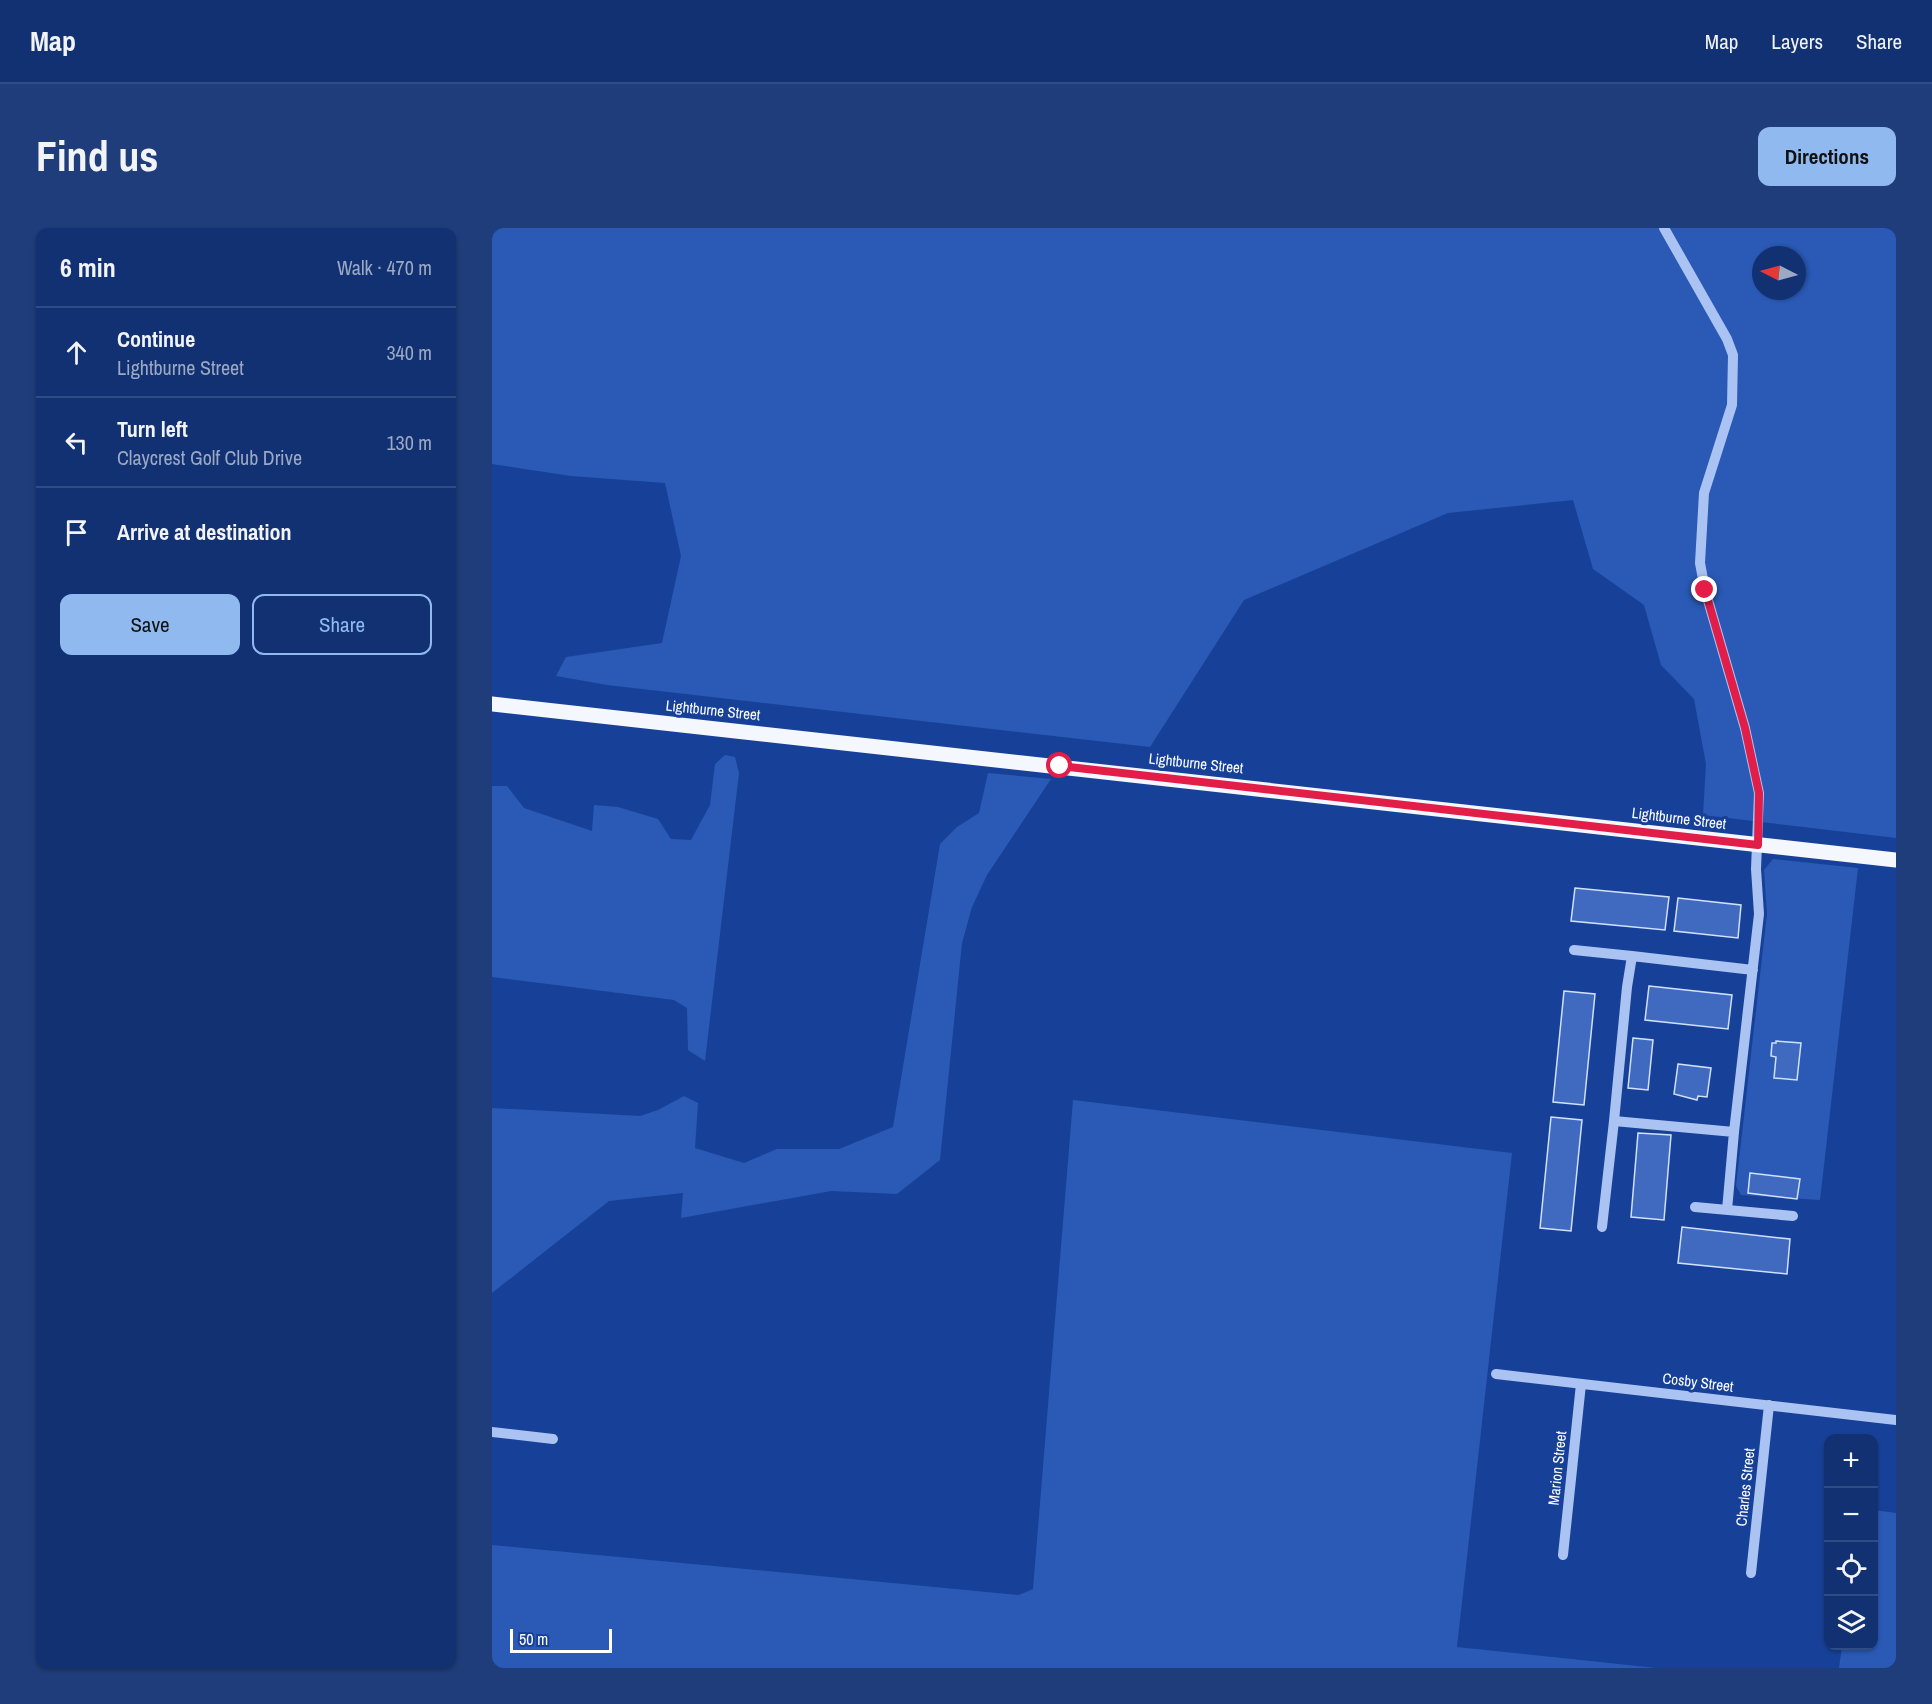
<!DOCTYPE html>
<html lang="en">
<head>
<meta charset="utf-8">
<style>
  :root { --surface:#113172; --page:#1e3d7a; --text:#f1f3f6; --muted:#9ca9c4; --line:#304c84; --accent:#90b9f0 }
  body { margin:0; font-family:"Archivo Narrow",sans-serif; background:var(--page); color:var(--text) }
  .controls { position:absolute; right:18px; bottom:18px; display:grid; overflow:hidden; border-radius:12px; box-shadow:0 2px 4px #0004 }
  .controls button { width:54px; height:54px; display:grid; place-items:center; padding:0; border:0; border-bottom:2px solid var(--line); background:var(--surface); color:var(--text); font:30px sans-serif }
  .compass { position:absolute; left:1260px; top:18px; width:54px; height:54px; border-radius:50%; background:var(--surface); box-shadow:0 2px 4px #0004; rotate:276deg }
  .scale { position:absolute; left:18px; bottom:15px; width:102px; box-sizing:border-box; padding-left:6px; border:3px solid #fff; border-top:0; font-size:16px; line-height:21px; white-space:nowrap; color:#fff; -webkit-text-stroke:4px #174198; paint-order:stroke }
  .stop { position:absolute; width:18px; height:18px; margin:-14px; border:4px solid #e11d48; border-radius:50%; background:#fff }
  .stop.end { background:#e11d48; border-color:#fff; box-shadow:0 2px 6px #0008 }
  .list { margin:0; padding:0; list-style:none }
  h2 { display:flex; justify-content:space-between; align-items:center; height:78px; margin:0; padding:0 24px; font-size:26px }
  h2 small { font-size:20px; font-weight:400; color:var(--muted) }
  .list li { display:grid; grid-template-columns:39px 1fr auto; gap:18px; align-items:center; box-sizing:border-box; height:90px; padding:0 24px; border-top:2px solid var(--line) }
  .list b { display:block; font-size:22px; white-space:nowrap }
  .list p { margin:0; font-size:20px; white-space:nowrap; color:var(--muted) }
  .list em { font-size:20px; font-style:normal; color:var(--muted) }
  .actions { display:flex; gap:12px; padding:18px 24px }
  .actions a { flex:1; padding:14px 0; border:2px solid var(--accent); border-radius:12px; text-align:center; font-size:21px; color:var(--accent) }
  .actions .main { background:var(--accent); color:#111 }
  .icon { flex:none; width:33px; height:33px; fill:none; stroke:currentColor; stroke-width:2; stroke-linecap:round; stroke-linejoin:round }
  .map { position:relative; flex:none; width:1404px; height:1440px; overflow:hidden; border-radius:12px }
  header { display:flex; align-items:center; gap:36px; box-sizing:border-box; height:84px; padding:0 30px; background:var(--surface); border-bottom:2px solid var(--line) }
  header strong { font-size:28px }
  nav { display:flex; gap:33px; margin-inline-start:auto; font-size:21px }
  .intro { display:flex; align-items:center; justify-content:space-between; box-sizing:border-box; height:144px; padding:0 36px }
  h1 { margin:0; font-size:42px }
  .button { padding:15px 27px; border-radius:12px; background:var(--accent); color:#111; font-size:21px; font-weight:700 }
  main { display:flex; gap:36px; padding:0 36px }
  aside { flex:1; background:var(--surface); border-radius:12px; box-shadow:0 2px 4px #0004 }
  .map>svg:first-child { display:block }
</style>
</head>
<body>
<header>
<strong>Map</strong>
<nav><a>Map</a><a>Layers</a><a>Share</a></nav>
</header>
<div class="intro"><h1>Find us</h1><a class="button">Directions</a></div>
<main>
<aside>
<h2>6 min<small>Walk · 470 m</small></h2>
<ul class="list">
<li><svg class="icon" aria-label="ahead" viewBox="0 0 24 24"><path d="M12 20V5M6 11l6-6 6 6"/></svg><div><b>Continue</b><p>Lightburne Street</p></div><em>340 m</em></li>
<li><svg class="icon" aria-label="left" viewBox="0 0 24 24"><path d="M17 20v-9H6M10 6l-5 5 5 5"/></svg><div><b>Turn left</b><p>Claycrest Golf Club Drive</p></div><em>130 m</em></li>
<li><svg class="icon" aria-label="arrive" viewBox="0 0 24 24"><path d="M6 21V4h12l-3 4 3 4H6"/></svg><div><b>Arrive at destination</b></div></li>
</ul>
<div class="actions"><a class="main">Save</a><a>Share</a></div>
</aside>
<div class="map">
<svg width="1404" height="1440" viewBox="0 0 1404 1440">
  <rect width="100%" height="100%" fill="#174198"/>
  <!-- green -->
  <path fill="#2a5ab6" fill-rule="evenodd" d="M0,0H1404V610L1211,587L1214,536L1202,471L1169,437L1152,377L1101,341L1081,272L956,285L752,372L658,519L115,457L64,448L74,429L170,415L189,328L173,255L79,248L0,236ZM1269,27H1305V63H1269Z
    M233,527L243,529L247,545L213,833L196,822L195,780L182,772L0,749V558H15L32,580L100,603L102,577L126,579L166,591L179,611L199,612L218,577L223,536Z
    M496,545L559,551L495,647L480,679L470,715L448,932L405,966L339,963L189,990L191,965L117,973L0,1065V880L148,888L166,882L192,868L206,875L203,920L252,935L285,921H347L401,899L448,616L465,599L487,585Z
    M1281,631L1366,640L1328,972L1249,967L1244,958L1275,686L1272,642Z
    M581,872L1020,925L965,1419L1164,1440H0V1317L527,1367L541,1361Z
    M1382,1282L1404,1285V1440H1347L1350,1418H1382Z"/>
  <!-- building -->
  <path fill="#3f6abf" stroke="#d1e0fc" stroke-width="1.5" d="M1083,660L1177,669L1173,702L1079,693Z
    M1186,670L1249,677L1246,710L1182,703Z
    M1157,758L1240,767L1236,801L1153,792Z
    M1072,763L1103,766L1092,877L1061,874Z
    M1141,810L1161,812L1156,862L1136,860Z
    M1284,813L1309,815L1305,852L1282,850L1284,829L1279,828L1280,815H1284Z
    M1186,836L1219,840L1215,869L1206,868L1205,872L1182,866Z
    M1059,889L1090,892L1079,1003L1048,1000Z
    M1146,905L1179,907L1172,992L1139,989Z
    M1258,945L1308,951L1305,971L1256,965Z
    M1190,999L1298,1011L1295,1046L1186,1035Z"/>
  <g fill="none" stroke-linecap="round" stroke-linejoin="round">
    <!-- minor -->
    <path stroke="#aac3f2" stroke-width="10" d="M1172,0L1235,111L1241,127L1240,177L1212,265L1208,335L1213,362L1253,500L1267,565L1264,641L1267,686L1242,904L1122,893L1135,759L1140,728L1261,742
      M1082,722L1140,728
      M1203,979L1301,988
      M1235,982L1242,904
      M1110,999L1122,893
      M1004,1146L1404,1192
      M0,1204L61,1211
      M1071,1327L1089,1156
      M1259,1345L1277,1177"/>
    <!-- major -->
    <path stroke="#f5f7ff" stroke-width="15" d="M0,476L1404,632"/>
  </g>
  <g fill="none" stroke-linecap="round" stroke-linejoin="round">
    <!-- route -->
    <path stroke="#e11d48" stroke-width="8" d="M568,538L1266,617L1267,565L1253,500L1213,362"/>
  </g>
  <g text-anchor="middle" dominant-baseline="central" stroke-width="6" stroke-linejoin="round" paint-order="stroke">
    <!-- street labels -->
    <g font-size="15" fill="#fff" stroke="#174198">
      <text transform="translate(221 482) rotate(6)">Lightburne Street</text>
      <text transform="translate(704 535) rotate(6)">Lightburne Street</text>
      <text transform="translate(1187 590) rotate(7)">Lightburne Street</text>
      <text transform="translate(1206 1154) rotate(7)">Cosby Street</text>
      <text transform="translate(1065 1240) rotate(-84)">Marion Street</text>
      <text transform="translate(1253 1259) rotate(-84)">Charles Street</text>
    </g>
  </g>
</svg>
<div class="controls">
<button>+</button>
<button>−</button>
<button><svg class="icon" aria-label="locate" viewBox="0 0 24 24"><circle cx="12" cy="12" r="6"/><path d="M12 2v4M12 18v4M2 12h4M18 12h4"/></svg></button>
<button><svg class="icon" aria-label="layers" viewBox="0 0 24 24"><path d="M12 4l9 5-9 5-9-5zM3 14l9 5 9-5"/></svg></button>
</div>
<svg class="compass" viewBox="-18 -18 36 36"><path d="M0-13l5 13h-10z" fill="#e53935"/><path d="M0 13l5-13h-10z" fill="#9ca9c4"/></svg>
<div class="scale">50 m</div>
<div class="stop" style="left:568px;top:538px"></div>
<div class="stop end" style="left:1213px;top:362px"></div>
</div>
</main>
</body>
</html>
